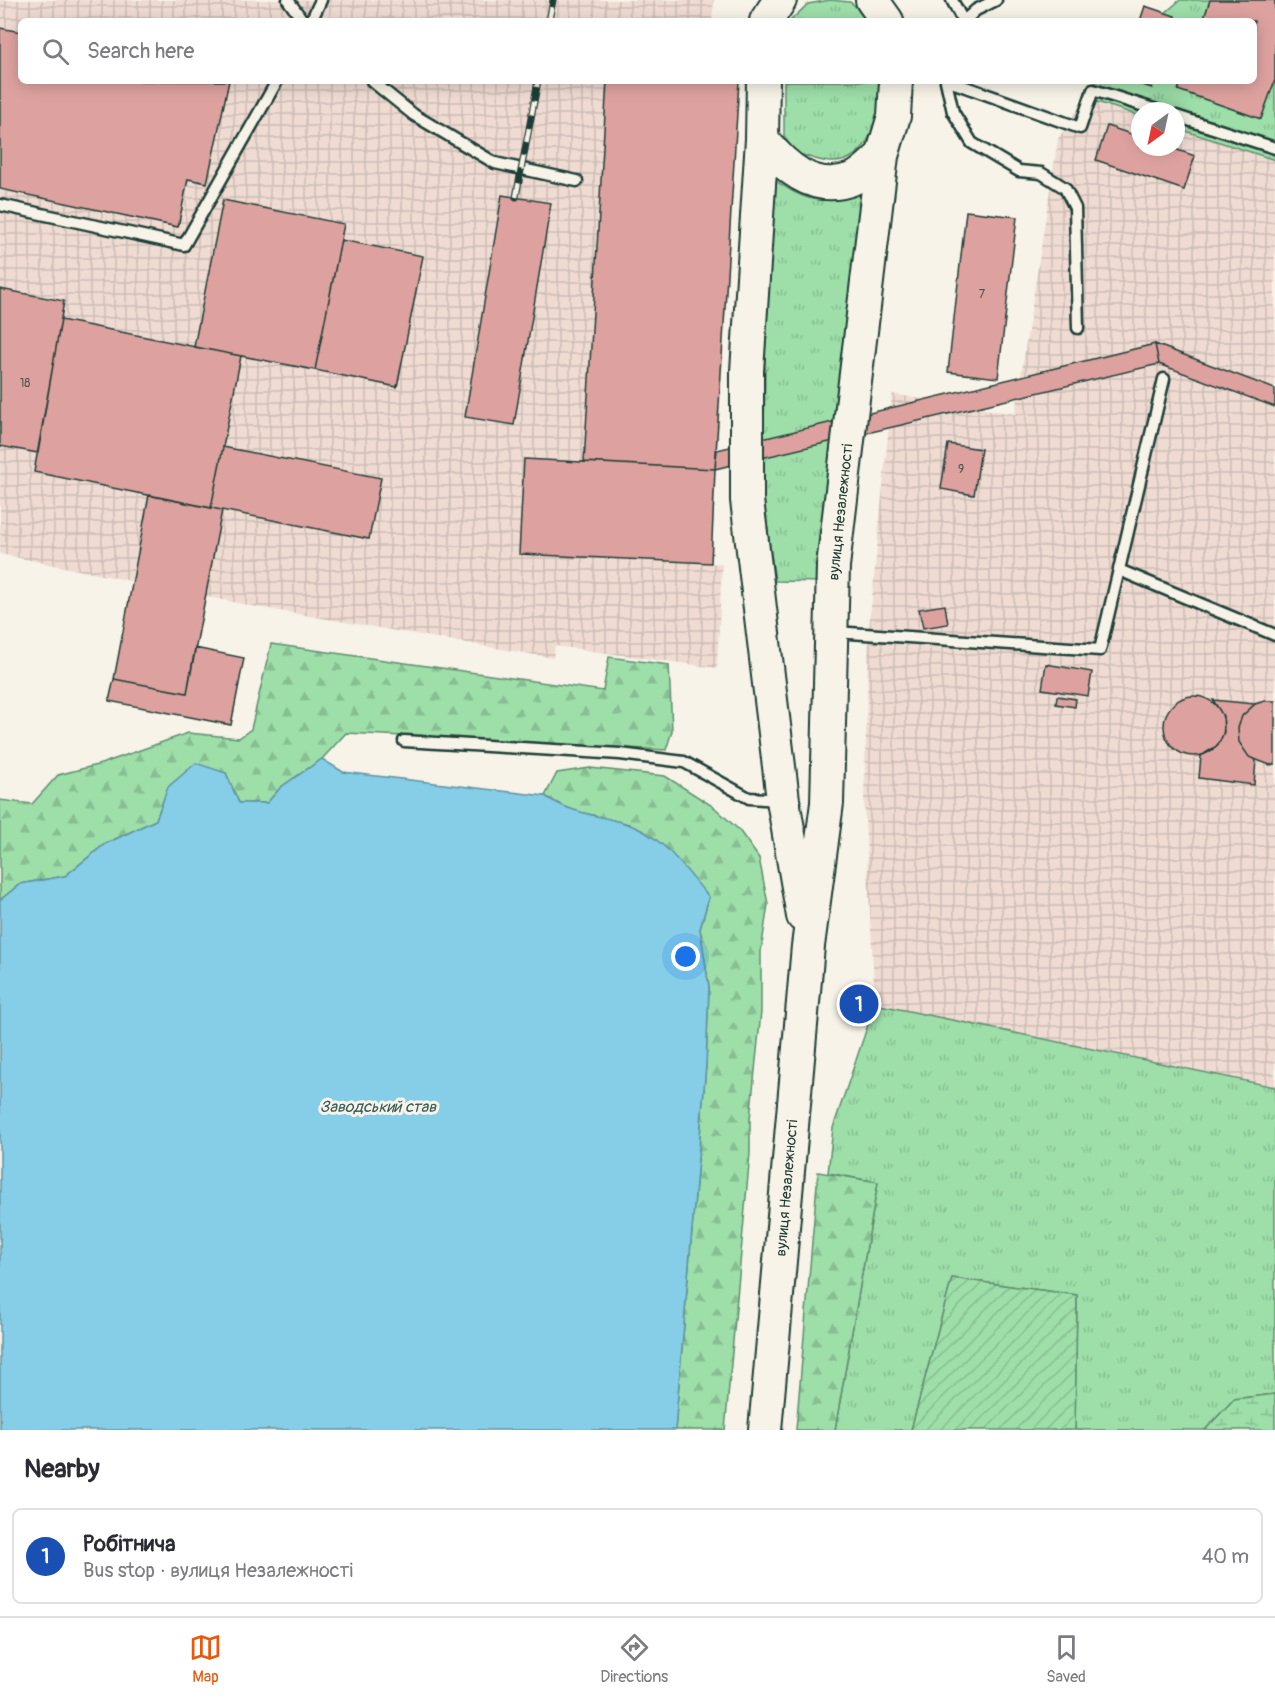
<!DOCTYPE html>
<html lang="en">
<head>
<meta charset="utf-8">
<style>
  :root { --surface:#fff; --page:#f7f7f7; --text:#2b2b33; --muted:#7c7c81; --line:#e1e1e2; --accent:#ea580c }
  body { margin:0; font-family:Pangolin,sans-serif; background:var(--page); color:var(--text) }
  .compass { position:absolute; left:1131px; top:102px; width:54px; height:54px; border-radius:50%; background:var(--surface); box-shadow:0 3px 15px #0003; rotate:213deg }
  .you { position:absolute; left:686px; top:957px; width:21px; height:21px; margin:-15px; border:4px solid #fff; border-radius:50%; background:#1a73e8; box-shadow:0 0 0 9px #1a73e833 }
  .badge { display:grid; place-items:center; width:39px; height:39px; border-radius:50%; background:var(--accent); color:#fff; font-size:20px; font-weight:700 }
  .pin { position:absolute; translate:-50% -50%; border:3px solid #fff; box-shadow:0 2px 6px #0006 }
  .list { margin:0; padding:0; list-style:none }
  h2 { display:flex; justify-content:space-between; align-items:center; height:78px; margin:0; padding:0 24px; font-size:26px }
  h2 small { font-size:20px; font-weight:400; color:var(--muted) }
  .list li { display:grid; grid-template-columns:39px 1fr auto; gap:18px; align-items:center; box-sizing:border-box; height:96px; margin:0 12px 12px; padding:0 12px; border:2px solid var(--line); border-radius:9px }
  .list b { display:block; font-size:22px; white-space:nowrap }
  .list p { margin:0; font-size:20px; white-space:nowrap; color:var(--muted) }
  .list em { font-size:20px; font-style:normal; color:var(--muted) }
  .icon { flex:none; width:33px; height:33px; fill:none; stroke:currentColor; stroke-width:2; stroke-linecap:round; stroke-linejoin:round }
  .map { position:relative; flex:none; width:1275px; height:1430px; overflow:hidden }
  .search { position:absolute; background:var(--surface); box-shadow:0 3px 15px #0003; left:18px; right:18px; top:18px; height:66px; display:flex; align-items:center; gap:15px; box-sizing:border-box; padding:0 21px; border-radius:9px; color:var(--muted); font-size:22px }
  .sheet { height:186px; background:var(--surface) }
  nav { display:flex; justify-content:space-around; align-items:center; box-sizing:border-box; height:84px; border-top:2px solid var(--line); background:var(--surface); font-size:16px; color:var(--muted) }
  nav a { display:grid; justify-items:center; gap:3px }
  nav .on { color:var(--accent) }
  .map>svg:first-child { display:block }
</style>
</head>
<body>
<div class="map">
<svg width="1275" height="1430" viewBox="0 0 1275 1430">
  <defs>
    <pattern id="industrial-grid" width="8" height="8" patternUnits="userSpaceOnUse" patternTransform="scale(1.5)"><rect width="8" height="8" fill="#efdbd2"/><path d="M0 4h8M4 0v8" fill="none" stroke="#ccbdb5"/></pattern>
    <pattern id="grass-tufts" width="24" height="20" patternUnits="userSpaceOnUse" patternTransform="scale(1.5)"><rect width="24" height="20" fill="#9ddea9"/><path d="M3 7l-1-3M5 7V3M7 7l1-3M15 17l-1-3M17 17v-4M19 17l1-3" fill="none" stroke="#87bf92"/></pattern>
    <pattern id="forest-firs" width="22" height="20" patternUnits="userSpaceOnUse" patternTransform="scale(1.5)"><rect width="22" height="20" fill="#9ddea9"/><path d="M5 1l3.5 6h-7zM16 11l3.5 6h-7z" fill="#87bf92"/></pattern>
    <pattern id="wetland-marsh" width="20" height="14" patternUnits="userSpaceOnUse" patternTransform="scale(1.5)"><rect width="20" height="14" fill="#9ddea9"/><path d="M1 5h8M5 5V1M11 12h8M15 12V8" fill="none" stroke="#87bf92"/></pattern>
    <pattern id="garden-furrows" width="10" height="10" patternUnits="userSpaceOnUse" patternTransform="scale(1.5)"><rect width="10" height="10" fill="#9ddea9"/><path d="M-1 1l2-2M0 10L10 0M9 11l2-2" fill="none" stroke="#87bf92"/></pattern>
  </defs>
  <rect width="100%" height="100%" fill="#f7f3e8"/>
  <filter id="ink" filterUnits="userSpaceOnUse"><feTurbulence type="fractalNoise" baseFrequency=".0167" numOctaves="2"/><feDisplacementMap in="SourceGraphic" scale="12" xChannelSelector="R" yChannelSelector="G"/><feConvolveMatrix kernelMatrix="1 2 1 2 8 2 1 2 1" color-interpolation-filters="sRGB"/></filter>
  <g filter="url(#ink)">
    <!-- industrial -->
    <path fill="url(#industrial-grid)" d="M0,0H714L712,21H21V81H739L711,563L722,564L717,668L555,646L553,658L257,607L0,554Z
      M1085,98L1140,116V147H1176V128L1275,160V1087L875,1004L864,801L869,629L892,394L1015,414L1058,139Z"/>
    <!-- grass -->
    <path fill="url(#grass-tufts)" stroke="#5e8e6e" stroke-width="1.5" d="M830,0L850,2L873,21H790L808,4Z
      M1180,0H1275V160L1176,128V111H1140V116L1085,98L1096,81H1254V21H1156Z
      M784,81H881C881,112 871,164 830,162C818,161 806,156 794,152L784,136Z
      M768,176C805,201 821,208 864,191L824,582L775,581L763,497Z
      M875,1004L1275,1087V1394L1234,1399L1205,1430H1075L1077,1295L952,1278L911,1430H835L878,1182L828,1173L833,1128Z"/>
    <!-- forest -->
    <path fill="url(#forest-firs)" stroke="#5e8e6e" stroke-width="1.5" d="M271,644L603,691L609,657L669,665L672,731L666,750L346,733L322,759L281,787L267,803H239L226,773L168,787L156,820L105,844L65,876L20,884L0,900V800L32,804L58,775L101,764L188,733L239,738L251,729Z
      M590,768L665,776L714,807L739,830L759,858L768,904L761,951V1012L750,1119V1153L725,1430H675L706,1065L709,987L700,929L709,897L629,824L565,809L545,796L557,773Z
      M818,1172L878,1182L835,1430H796Z"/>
    <!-- wetland -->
    <path fill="url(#wetland-marsh)" stroke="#5e8e6e" stroke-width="1.5" d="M1275,1394V1430H1205L1234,1399Z"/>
    <!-- garden -->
    <path fill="url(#garden-furrows)" stroke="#5e8e6e" stroke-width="1.5" d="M952,1278L1077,1295L1075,1430H911Z"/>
    <!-- water -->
    <path fill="#86cde8" stroke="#5d93a0" stroke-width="1.5" d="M322,759L343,772L545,796C574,815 596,814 627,824C663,835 685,870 709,897L700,929L709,987L706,1065L675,1430H0V900L20,884L65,876L105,844L156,820L168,787L196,763L226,773L239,803H267L281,787Z"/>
    <!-- building -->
    <path fill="#dda29f" stroke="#1f3d34" stroke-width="1.5" d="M1210,0H1275V80L1261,119L1178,90L1182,81H1254V21H1203Z
      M1145,6L1175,16L1174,21H1140Z
      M0,28L21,32V81H229L207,183L188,179L178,227L0,189Z
      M607,81H739L715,469L584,462Z
      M1130,81H1154L1152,88Z
      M1107,126L1140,137V147H1169L1195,156L1184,190L1096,160Z
      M502,195L551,203L514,425L465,417Z
      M223,200L344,224L315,370L194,347Z
      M966,211L1017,217L998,378L948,372Z
      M341,240L423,256L397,387L315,370Z
      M0,289L64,301L38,453L0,446Z
      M61,320L241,356L211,508L34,472Z
      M1155,344L1275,389V407L1159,364Z
      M1155,344L1159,364L715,469L717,450Z
      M948,444L981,449L974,495L941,489Z
      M223,447L381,478L369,539L211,508Z
      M524,459L715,469L711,563L519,554Z
      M149,495L222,510L187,693L114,679Z
      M945,605L948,624L923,628L919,609Z
      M195,648L244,658L231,725L109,701L114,679L187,693Z
      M1046,664L1092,672L1088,696L1042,689Z
      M1164 726a30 30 0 1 1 60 0a30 30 0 1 1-60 0Z
      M1057,696L1076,699L1075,707L1056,704Z
      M1213,700L1255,704L1242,716L1238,728L1239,742L1249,757L1256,760L1254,785L1199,778L1201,756L1218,745L1224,732L1223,716Z
      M1265,701H1275V764L1270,765L1249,757L1239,742L1238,728L1242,716L1255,704Z"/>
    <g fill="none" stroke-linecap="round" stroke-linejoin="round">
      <defs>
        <path id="service" d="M288,0L303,21
          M952,0L963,21
          M311,21L321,0
          M964,21L976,10L996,0
          M372,81L414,115L495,163L577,181
          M946,81L953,112L972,143L1019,171L1041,173L1065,188L1075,208L1078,328
          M949,81L1080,128L1093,90L1160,111
          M1176,116L1275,148
          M0,205L184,245L277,81
          M1119,570L1275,635
          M835,632L1100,650L1164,379
          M404,741L620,754L684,762L749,798L781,800"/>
        <path id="secondary" d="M872,0L887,21
          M766,21L780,0
          M763,81L762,139L747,371V500L783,800L803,916
          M762,139C784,167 814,194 852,179C863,175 873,163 882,156
          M765,1430L808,946L827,803L833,566L882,156L894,116L896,81"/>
      </defs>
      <!-- service casing -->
      <use href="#service" stroke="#1f3d34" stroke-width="15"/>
      <!-- secondary casing -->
      <use href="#secondary" stroke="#1f3d34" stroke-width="36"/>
      <!-- service -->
      <use href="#service" stroke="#f7f3e8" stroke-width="10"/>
      <!-- secondary -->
      <use href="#secondary" stroke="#f7f3e8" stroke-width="32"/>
      <defs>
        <path id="rail" d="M549,21L553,0
          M516,197L538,81"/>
      </defs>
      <!-- rail casing -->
      <use href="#rail" stroke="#1f3d34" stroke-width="7"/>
      <!-- rail -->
      <use href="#rail" stroke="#f7f3e8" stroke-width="4.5" stroke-dasharray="14" stroke-linecap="butt"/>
    </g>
  </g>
  <g text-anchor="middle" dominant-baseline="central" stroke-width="6" stroke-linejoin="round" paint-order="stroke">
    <!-- number labels -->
    <g font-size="12" fill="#4e564f">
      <text x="982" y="294">7</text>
      <text x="25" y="383">18</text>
      <text x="961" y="469">9</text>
    </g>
    <!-- street labels -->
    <g font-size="15" fill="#1f3d34" stroke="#f7f3e8">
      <text transform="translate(841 512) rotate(-84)">вулиця Незалежності</text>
      <text transform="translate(787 1188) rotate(-85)">вулиця Незалежності</text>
    </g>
    <!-- water labels -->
    <g font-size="16" font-style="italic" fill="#345a58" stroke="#f7f3e8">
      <text x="378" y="1107">Заводський став</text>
    </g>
  </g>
</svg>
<svg class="compass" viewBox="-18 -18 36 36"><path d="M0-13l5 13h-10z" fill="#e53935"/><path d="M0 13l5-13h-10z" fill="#7c7c81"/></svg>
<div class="you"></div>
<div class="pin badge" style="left:859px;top:1004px;background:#1a4fb4">1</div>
<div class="search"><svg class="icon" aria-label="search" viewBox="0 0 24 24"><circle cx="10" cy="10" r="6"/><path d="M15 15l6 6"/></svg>Search here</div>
</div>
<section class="sheet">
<h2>Nearby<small></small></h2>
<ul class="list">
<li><span class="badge" style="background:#1a4fb4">1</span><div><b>Робітнича</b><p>Bus stop · вулиця Незалежності</p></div><em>40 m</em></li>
</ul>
</section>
<nav>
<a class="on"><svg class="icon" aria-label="map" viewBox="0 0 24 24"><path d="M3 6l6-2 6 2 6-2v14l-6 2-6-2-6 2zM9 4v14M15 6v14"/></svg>Map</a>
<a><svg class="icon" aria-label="directions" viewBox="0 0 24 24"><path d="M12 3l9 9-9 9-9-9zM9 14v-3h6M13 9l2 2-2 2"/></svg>Directions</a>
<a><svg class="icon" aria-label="saved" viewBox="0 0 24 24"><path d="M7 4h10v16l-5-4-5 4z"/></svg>Saved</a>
</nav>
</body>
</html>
